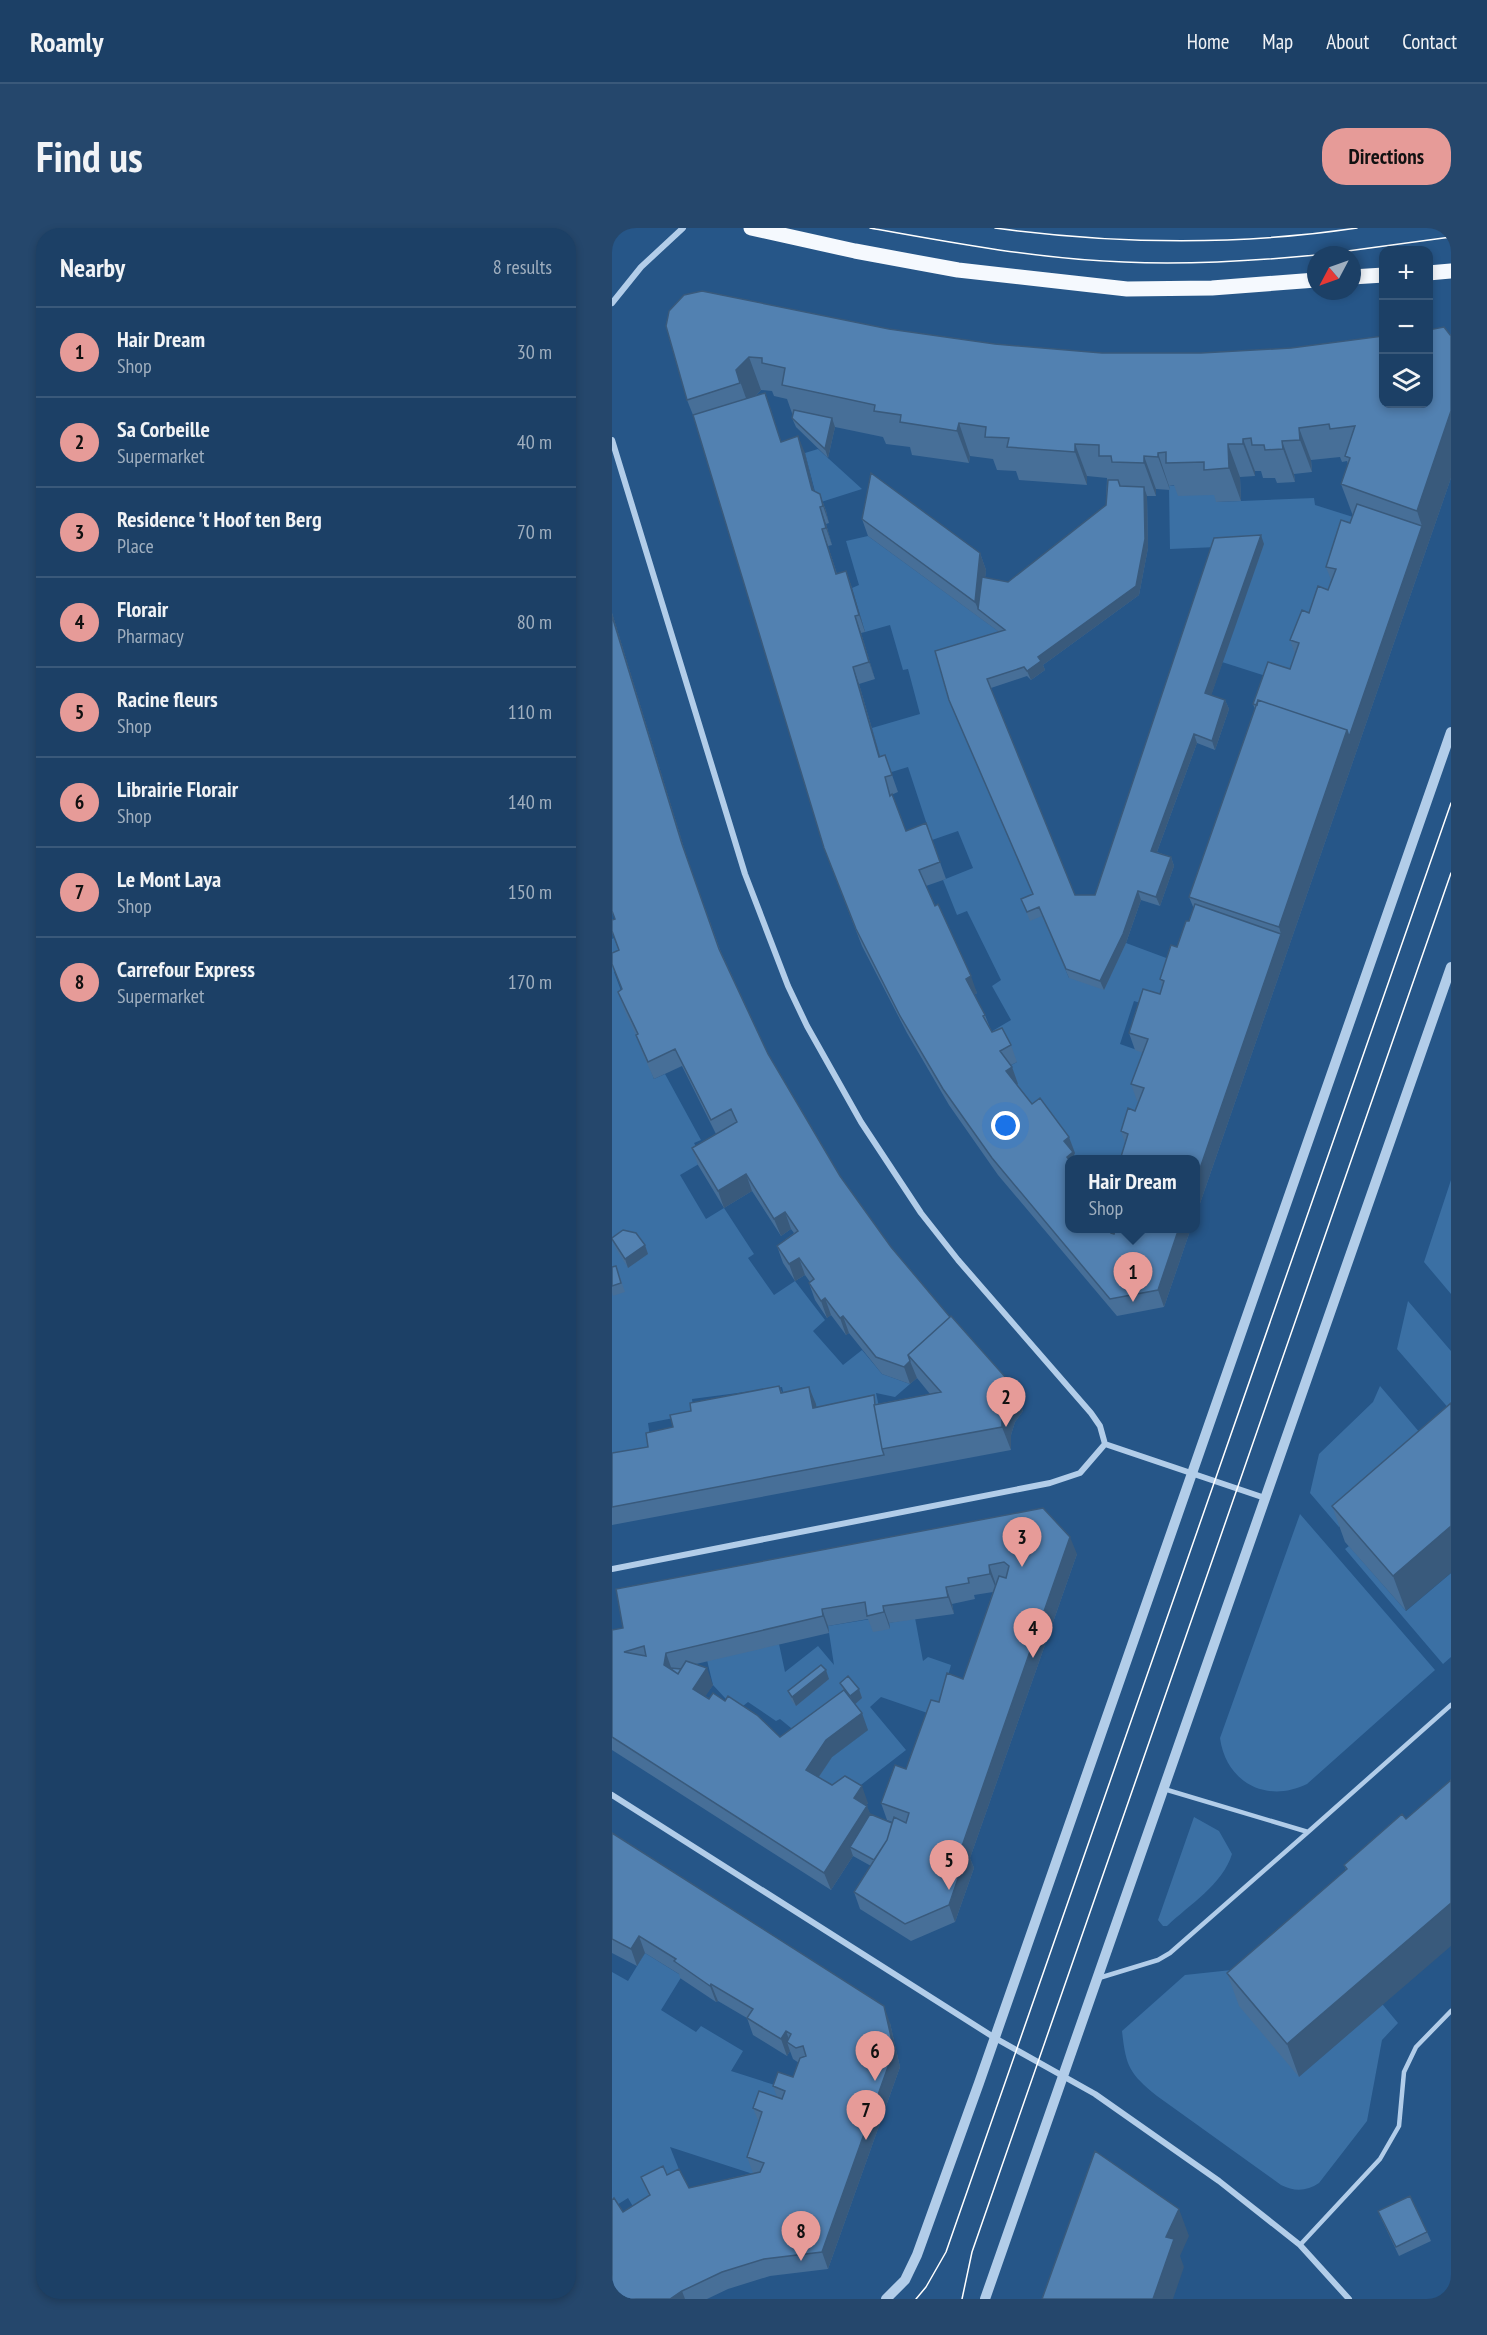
<!DOCTYPE html>
<html lang="en">
<head>
<meta charset="utf-8">
<style>
  :root { --surface:#1c4066; --page:#25476c; --text:#f1f3f6; --muted:#a0afbf; --line:#3a597a; --accent:#e69b98 }
  body { margin:0; font-family:"PT Sans Narrow",sans-serif; background:var(--page); color:var(--text) }
  .controls { position:absolute; right:18px; top:18px; display:grid; overflow:hidden; border-radius:12px; box-shadow:0 3px 9px #0003 }
  .controls button { width:54px; height:54px; display:grid; place-items:center; padding:0; border:0; border-bottom:2px solid var(--line); background:var(--surface); color:var(--text); font:30px sans-serif }
  .compass { position:absolute; left:695px; top:18px; width:54px; height:54px; border-radius:50%; background:var(--surface); box-shadow:0 3px 9px #0003; rotate:229deg }
  .you { position:absolute; left:394px; top:898px; width:21px; height:21px; margin:-15px; border:4px solid #fff; border-radius:50%; background:#1a73e8; box-shadow:0 0 0 9px #1a73e833 }
  .badge { display:grid; place-items:center; width:39px; height:39px; border-radius:50%; background:var(--accent); color:#111; font-size:20px; font-weight:700 }
  .pin { position:absolute; translate:-50% -50px; filter:drop-shadow(0 2px 3px #0008) }
  .pin::after { content:''; position:absolute; top:32px; width:21px; height:18px; background:inherit; clip-path:polygon(0 0,100% 0,50% 100%) }
  .popup { position:absolute; left:453px; top:927px; width:135px; height:78px; box-sizing:border-box; display:grid; place-content:center; border-radius:12px; background:var(--surface); filter:drop-shadow(0 2px 4px #0005); font-size:20px; white-space:nowrap; color:var(--muted) }
  .popup b { font-size:22px; color:var(--text) }
  .popup::after { content:''; position:absolute; left:50%; top:100%; margin-left:-12px; border:12px solid transparent; border-top-color:var(--surface) }
  .list { margin:0; padding:0; list-style:none }
  h2 { display:flex; justify-content:space-between; align-items:center; height:78px; margin:0; padding:0 24px; font-size:26px }
  h2 small { font-size:20px; font-weight:400; color:var(--muted) }
  .list li { display:grid; grid-template-columns:39px 1fr auto; gap:18px; align-items:center; box-sizing:border-box; height:90px; padding:0 24px; border-top:2px solid var(--line) }
  .list b { display:block; font-size:22px; white-space:nowrap }
  .list p { margin:0; font-size:20px; white-space:nowrap; color:var(--muted) }
  .list em { font-size:20px; font-style:normal; color:var(--muted) }
  .icon { flex:none; width:33px; height:33px; fill:none; stroke:currentColor; stroke-width:2; stroke-linecap:round; stroke-linejoin:round }
  .map { position:relative; flex:none; width:839px; height:2071px; overflow:hidden; border-radius:24px }
  header { display:flex; align-items:center; gap:36px; box-sizing:border-box; height:84px; padding:0 30px; background:var(--surface); border-bottom:2px solid var(--line) }
  header strong { font-size:28px }
  nav { display:flex; gap:33px; margin-inline-start:auto; font-size:21px }
  .intro { display:flex; align-items:center; justify-content:space-between; box-sizing:border-box; height:144px; padding:0 36px }
  h1 { margin:0; font-size:42px }
  .button { padding:15px 27px; border-radius:24px; background:var(--accent); color:#111; font-size:21px; font-weight:700 }
  main { display:flex; gap:36px; padding:0 36px }
  aside { flex:1; background:var(--surface); border-radius:24px; box-shadow:0 3px 9px #0003 }
  .map>svg:first-child { display:block }
</style>
</head>
<body>
<header>
<strong>Roamly</strong>
<nav><a>Home</a><a>Map</a><a>About</a><a>Contact</a></nav>
</header>
<div class="intro"><h1>Find us</h1><a class="button">Directions</a></div>
<main>
<aside>
<h2>Nearby<small>8 results</small></h2>
<ul class="list">
<li><span class="badge">1</span><div><b>Hair Dream</b><p>Shop</p></div><em>30 m</em></li>
<li><span class="badge">2</span><div><b>Sa Corbeille</b><p>Supermarket</p></div><em>40 m</em></li>
<li><span class="badge">3</span><div><b>Residence 't Hoof ten Berg</b><p>Place</p></div><em>70 m</em></li>
<li><span class="badge">4</span><div><b>Florair</b><p>Pharmacy</p></div><em>80 m</em></li>
<li><span class="badge">5</span><div><b>Racine fleurs</b><p>Shop</p></div><em>110 m</em></li>
<li><span class="badge">6</span><div><b>Librairie Florair</b><p>Shop</p></div><em>140 m</em></li>
<li><span class="badge">7</span><div><b>Le Mont Laya</b><p>Shop</p></div><em>150 m</em></li>
<li><span class="badge">8</span><div><b>Carrefour Express</b><p>Supermarket</p></div><em>170 m</em></li>
</ul>
</aside>
<div class="map">
<svg width="839" height="2071" viewBox="0 0 839 2071">
  <rect width="100%" height="100%" fill="#265688"/>
  <!-- green -->
  <path fill="#3b70a4" d="M206,221L250,261L206,275L193,225Z
    M566,257L604,267L605,274L702,270L703,277L741,289L693,432L663,451L610,434L605,319L558,321L557,258Z
    M256,308L397,411L340,477L457,750L514,715L565,734L554,783L522,773L508,816L542,828L538,877L519,931H459L426,893L394,840L405,834L377,805L399,792L380,758L389,752L355,683L345,687L331,652L361,640L346,603L320,612L296,539L273,546L260,500L308,486L296,441L291,442L278,397L253,404L240,360L247,357L234,313Z
    M2,710L14,739L2,744L42,851L53,846L89,912L82,915L92,933L68,947L94,991L112,980L142,1026L136,1030L162,1067L183,1053L213,1092L201,1103L231,1137L250,1122L270,1146L298,1156L283,1169L264,1165L268,1184L175,1182L170,1159L80,1171L82,1186L36,1195L40,1222L0,1233V711Z
    M839,952V1066L812,1034Z
    M796,1073L839,1123V1183L785,1121Z
    M768,1158L820,1219L727,1299L698,1265L707,1226L761,1174Z
    M688,1286L823,1442L695,1556C654,1576 614,1554 608,1510Z
    M737,1318L794,1383L839,1345V1429L831,1436L733,1321Z
    M303,1390L311,1433L316,1429L339,1437L333,1458V1491L269,1469L258,1479L294,1522L227,1574L200,1559L220,1529L256,1502L195,1513L168,1491L164,1493L136,1474L125,1483L101,1457L95,1432L167,1416L173,1444L206,1418L222,1437L216,1398L259,1391L278,1401L277,1395Z
    M582,1589L607,1603L620,1626C611,1656 577,1677 555,1698H551L546,1692Z
    M33,1725L70,1748L49,1782L84,1804L89,1798L131,1823L119,1843L172,1860L141,1946L58,1919L68,1944L44,1984L29,1992L16,1970L0,1980V1744L16,1753Z
    M638,1740L771,1777L786,1795L770,1812L755,1893L707,1955C695,1963 683,1964 669,1957L545,1868C517,1845 514,1839 510,1803L573,1747Z"/>
  <g fill="none" stroke-linecap="round" stroke-linejoin="round">
    <!-- service -->
    <path stroke="#b2cde9" stroke-width="4.5" d="M696,1604L839,1477
      M487,1750L546,1732L558,1725L696,1604L552,1561
      M688,2017L768,1931L787,1898L792,1844L804,1819L839,1783"/>
    <!-- minor -->
    <path stroke="#b2cde9" stroke-width="6" d="M0,75L29,39L71,0
      M0,212L133,646L176,758L195,798L249,894L309,985L346,1032L479,1185L488,1198L493,1216
      M0,1341L438,1255L468,1245L493,1216L653,1270
      M0,1567L383,1810L483,1866L607,1953L688,2017L737,2071"/>
    <!-- tertiary -->
    <path stroke="#b2cde9" stroke-width="10" d="M274,2071L293,2052L305,2027L367,1855L839,504
      M373,2071L839,739"/>
    <!-- primary -->
    <path stroke="#f5f9fe" stroke-width="15" d="M139,0L243,23L346,42L515,61L600,60L704,52
      M816,45L839,43
      M740,49L772,47"/>
    <!-- tram -->
    <path stroke="#fff" stroke-width="1.5" d="M258,0C341,15 427,31 512,34C575,37 641,33 704,27
      M383,0C503,16 625,18 745,0
      M706,27L839,9
      M304,2071L314,2059L334,2024L839,575
      M350,2071L360,2024L839,645"/>
  </g>
  <!-- wall -->
  <path fill="#476f98" fill-rule="evenodd" d="M54,98L277,101L383,116L490,125H589L679,120L839,250L584,987L513,915L509,903L523,883L527,873H525L519,856L531,825L523,822L517,805L548,766L550,759L548,751L565,719L577,693L582,681L577,669L643,481L641,476L678,441L683,426L678,412L697,385L716,362L719,352L714,339L738,295L741,288L729,256L736,236L735,233L730,234L728,229L699,232L700,244L682,246L683,254L665,255L663,250H651L649,243H643V248L628,249L629,273L604,274L602,267L566,268L562,257L557,258L558,262L544,261V268H535L536,320L527,367L431,437L433,442L419,452L415,448L379,460L463,667H483L652,316L599,467L613,472L617,481L603,522L585,515L545,624L559,629L562,638L548,678L529,672L514,715L492,762L457,750L430,688L418,693L409,671L421,666L337,472L387,404L256,308L250,291L368,325L374,342L373,350L396,354L494,277L495,250L475,248V257L407,252L404,243L385,242L381,231L358,228L357,235L300,227L298,219L274,216L271,209L223,199L216,230L184,199L180,190L181,188L175,171L162,168L160,163L149,162L143,168L159,182L169,214L193,225L202,263L208,266L214,283L217,295L214,296L220,317L216,318L225,346L234,343L240,360L253,404L249,405L263,451L247,456L268,528L273,527L286,564L279,567L294,603L314,595L334,651L314,658L365,765L362,767L373,787L378,800L380,804L399,817L405,834L399,837L406,856L405,857L420,876L463,925L462,927L463,932H458V1000H579L552,1079L505,1088L386,947L337,877L295,805L250,718L212,620L81,187L75,172Z
    M0,385L76,633L108,722L156,826L228,948L279,1019L338,1089L403,1160L411,1183L403,1194L399,1207V1222L0,1297V1225L36,1219L61,1199L79,1183L167,1158L170,1164L197,1159L204,1179L265,1176L318,1166L305,1150L298,1156L270,1146L237,1105L234,1107L219,1087L215,1090L203,1072L197,1055L198,1054L193,1047L183,1053L171,1035L165,1018L182,1005L179,1001L169,1008L140,963L112,980L86,937L80,920L104,906L70,838L42,851L30,824L24,807L12,781L6,764L9,762L7,722L3,691L0,683Z
    M0,1011L33,1017L36,1026L16,1040L3,1019Z
    M0,1039L7,1047L13,1064L1,1068L0,1065Z
    M839,1175L794,1383L733,1314L720,1278Z
    M465,1326L358,1630L362,1640L343,1694L299,1713L248,1681L242,1664L259,1638L241,1628L219,1662L0,1522V1402L11,1400L4,1361ZM381,1364L351,1451L327,1474L294,1541L269,1575L275,1592L281,1594L280,1595L258,1586L254,1577L256,1575L220,1557L207,1549L220,1529L256,1502L243,1476L250,1470L247,1461L228,1455L231,1463L168,1509L93,1468L101,1457L84,1436L217,1405L216,1398L256,1391L261,1404L278,1401L277,1395L342,1386L340,1376L363,1371L362,1367Z
    M217,1451L184,1478L179,1472L176,1463Z
    M790,1586L687,1849L627,1778L615,1745L734,1642L732,1637Z
    M0,1605L278,1795L288,1839L216,2041L158,2048L116,2061L95,2071H0L11,1984L37,1968L29,1949L55,1947L77,1960L141,1945L135,1929L147,1895L141,1880L165,1869L161,1858L181,1849L187,1835L181,1831L178,1823L175,1828L141,1807L135,1790L106,1773L104,1774L68,1750L67,1746L33,1725L25,1738L0,1725Z
    M766,1983L815,2004L819,2013L787,2028L770,1992Z"/>
  <!-- shaded-wall -->
  <path fill="#395a7c" d="M137,129L149,162L136,175L140,187L124,142Z
    M839,183V250L584,987V952L669,706L667,699L735,502L810,298L805,283Z
    M220,190L223,199L216,230L213,221Z
    M347,195L358,228L357,235L345,203Z
    M687,200L699,232L700,244L688,212Z
    M186,208L193,225L206,279L200,262Z
    M631,211L643,243V248L631,216Z
    M670,213L682,246L683,254L671,221Z
    M463,216L475,248V257L463,224Z
    M616,216L628,249L629,273L617,240Z
    M546,225L557,258L558,262L546,229Z
    M532,228L544,261V268L532,235Z
    M532,259L535,268L536,320L527,367L431,437L433,442L419,452L415,443L426,429Z
    M208,266L214,283L217,295L211,278Z
    M208,279L214,296L220,317L214,300Z
    M210,301L216,318L230,363L224,346Z
    M649,307L652,316L597,474L593,465Z
    M368,325L374,342L370,384L366,381L363,374Z
    M234,343L240,360L253,404L247,387Z
    M0,385L76,633L70,616L0,388Z
    M243,388L249,405L263,451L257,434Z
    M241,439L247,456L273,546L267,529Z
    M613,472L617,481L603,522L600,513Z
    M582,506L585,515L542,632L539,623Z
    M559,629L562,638L548,678L544,669Z
    M526,663L529,672L514,715L492,762L488,753Z
    M359,748L365,765L360,768L354,751Z
    M400,839L406,856L400,860L394,843Z
    M457,909L463,925L462,927L463,932H458V938L455,929L452,913Z
    M134,946L140,963L112,980L106,963Z
    M173,984L179,1001L169,1008L162,991Z
    M500,1000H506L508,1013L499,1005Z
    M567,1000H579L552,1079L546,1062Z
    M33,1017L36,1026L16,1040L13,1031Z
    M187,1030L193,1047L183,1053L177,1036Z
    M213,1070L219,1087L215,1090L209,1073Z
    M231,1088L237,1105L234,1107L228,1090Z
    M298,1133L305,1150L298,1156L292,1139Z
    M197,1159L204,1176L207,1197L201,1180Z
    M403,1160L411,1183L403,1194L399,1207V1222L390,1199V1184L395,1171Z
    M839,1298V1345L794,1383L781,1348Z
    M458,1309L465,1326L358,1630L362,1640L343,1694L337,1677L349,1621Z
    M377,1337L383,1354L385,1363L378,1346Z
    M334,1359L340,1376L342,1386L336,1369Z
    M271,1378L277,1395L278,1401L272,1384Z
    M210,1381L216,1398L217,1405L211,1388Z
    M54,1425L60,1442L52,1437Z
    M95,1440L101,1457L87,1478L81,1461Z
    M214,1442L217,1451L184,1478L180,1469Z
    M247,1461L250,1470L242,1477L238,1468Z
    M250,1485L256,1502L220,1529L200,1559L194,1542L214,1512Z
    M250,1558L256,1575L248,1587L242,1570Z
    M255,1578L262,1595L238,1619L241,1628L219,1662L212,1645Z
    M839,1675V1718L687,1849L675,1816Z
    M27,1708L33,1725L25,1738L19,1721Z
    M99,1756L106,1773L104,1774L98,1758Z
    M272,1778L278,1795L288,1839L216,2041L210,2024Z
    M174,1803L179,1817L175,1814L178,1823L175,1828L169,1811Z
    M567,1981L577,2008L568,2028L572,2039L561,2071H541L554,2009Z
    M70,2063L73,2071H58Z"/>
  <!-- building -->
  <path fill="#5281b1" stroke="#395a7c" stroke-width="1.5" fill-rule="evenodd" d="M90,63L277,101L383,116L490,125H589L679,120L771,108V176H816V102L832,99L839,108V183L805,283L729,256L738,230L733,228L743,198L718,201L717,196L687,200L688,212L670,213L671,221L653,222L652,217H640L639,210L631,211V216H616L617,240L592,242V234L554,235V224L546,225V229L532,228V235L500,234L499,228H487V217L463,216V224L395,219L397,210L373,209L374,199L347,195L345,203L288,194L289,187L262,183L263,177L170,157L173,140L150,135V130L137,129L124,142L128,155L75,172L54,98L57,83L72,67Z
    M153,165L169,214L186,208L200,262L208,266L211,278L208,279L214,300L210,301L224,346L234,343L247,387L243,388L257,434L241,439L267,529L273,527L280,547L273,549L278,568L280,566L294,603L314,595L328,634L307,642L323,678L326,676L359,748L354,751L373,787L371,788L380,804L390,800L399,817L388,823L400,839L394,843L420,876L428,870L457,909L452,913L461,924L455,929L458,933V1000H501L499,1005L502,1006L504,1000H567L546,1062L498,1071L380,930L331,861L288,788L244,701L212,620L81,187Z
    M182,182L220,190L213,221L180,190Z
    M259,245L368,325L363,374L250,291Z
    M496,252H506L508,258L532,259L533,311L524,358L426,429L429,433L415,443L412,439L375,451L463,667H483L602,310L649,307L593,465L613,472L600,513L582,506L539,623L559,629L544,669L526,663L511,706L488,753L454,741L427,679L415,684L409,671L421,666L337,472L323,423L393,402L366,381L370,349L396,354L494,277Z
    M745,276L810,298L737,509L735,502L646,472L645,477L641,476L656,434L678,441L687,415L678,412L690,382L697,385L706,358L716,362L724,341L714,339L729,292L738,295Z
    M0,388L70,616L107,721L156,826L228,948L279,1019L338,1089L296,1127L298,1133L292,1139L264,1129L231,1088L228,1090L213,1070L209,1073L197,1055L202,1051L187,1030L177,1036L165,1018L186,1003L173,984L162,991L134,946L106,963L80,920L125,894L119,881L99,892L63,821L36,834L24,807L26,806L6,764L10,761L0,736V725L7,722L0,703V692L3,691L0,683Z
    M646,472L735,502L667,699L577,669Z
    M583,676L669,706L584,952V932H508L516,906L509,903L516,880L523,883L532,860L519,856L536,811L517,805L531,761L548,766L552,753L548,751L559,717L565,719L574,693H577Z
    M11,1002L24,1005L33,1017L13,1031L0,1011V1010Z
    M4,1038L9,1055L0,1058V1039Z
    M339,1088L403,1160L395,1171L390,1184V1199L270,1221L262,1177L329,1164L296,1127Z
    M167,1158L169,1165L197,1159L201,1180L262,1167L263,1177H262L270,1221L272,1227L0,1279V1225L36,1219L34,1205L61,1199L58,1187L79,1183L78,1175Z
    M839,1175V1298L781,1348L720,1278Z
    M431,1280L458,1309L349,1621L355,1624L337,1677L293,1696L242,1664L275,1612L282,1589L294,1595L297,1585L269,1575L283,1537L294,1541L319,1472L327,1474L335,1445L351,1451L387,1348L394,1350L397,1338L392,1334L377,1337L378,1346L356,1350L357,1355L334,1359L336,1369L271,1378L272,1384L255,1388L253,1374L210,1381L211,1388L54,1425L52,1437L66,1446L74,1433L95,1440L81,1461L97,1471L101,1465L113,1473L116,1468L145,1487L168,1509L232,1462L250,1485L214,1512L194,1542L220,1557L233,1548L250,1558L242,1570L255,1578L212,1645L0,1509V1402L11,1400L4,1361ZM32,1418L34,1428L12,1424Z
    M209,1437L214,1442L180,1469L176,1463Z
    M58,1440L69,1441L66,1446Z
    M236,1448L247,1461L238,1468L228,1455Z
    M839,1552V1675L675,1816L615,1745L735,1641L732,1637L790,1586L794,1591Z
    M258,1586L280,1595L275,1612L262,1632L238,1619Z
    M0,1605L272,1778L282,1822L210,2024L152,2031L110,2044L70,2063L58,2071H0V1972L2,1970L11,1984L38,1967L29,1949L51,1938L55,1947L67,1941L77,1960L148,1944L152,1935L135,1929L150,1884L141,1880L147,1863L170,1871L173,1863L161,1858L166,1844L181,1849L188,1830L194,1828L191,1818L184,1820L175,1814L179,1806L174,1803L169,1811L135,1790L141,1781L99,1756L98,1758L62,1733L64,1731L27,1708L19,1721L0,1711Z
    M483,1923L567,1981L554,2009L562,2011L541,2071H430Z
    M798,1968L815,2004L784,2019L766,1983Z"/>
</svg>
<div class="controls">
<button>+</button>
<button>−</button>
<button><svg class="icon" aria-label="layers" viewBox="0 0 24 24"><path d="M12 4l9 5-9 5-9-5zM3 14l9 5 9-5"/></svg></button>
</div>
<svg class="compass" viewBox="-18 -18 36 36"><path d="M0-13l5 13h-10z" fill="#e53935"/><path d="M0 13l5-13h-10z" fill="#a0afbf"/></svg>
<div class="you"></div>
<div class="pin badge" style="left:521px;top:1074px">1</div>
<div class="popup"><b>Hair Dream</b>Shop</div>
<div class="pin badge" style="left:394px;top:1199px">2</div>
<div class="pin badge" style="left:410px;top:1339px">3</div>
<div class="pin badge" style="left:421px;top:1430px">4</div>
<div class="pin badge" style="left:337px;top:1662px">5</div>
<div class="pin badge" style="left:263px;top:1853px">6</div>
<div class="pin badge" style="left:254px;top:1912px">7</div>
<div class="pin badge" style="left:189px;top:2033px">8</div>
</div>
</main>
</body>
</html>
